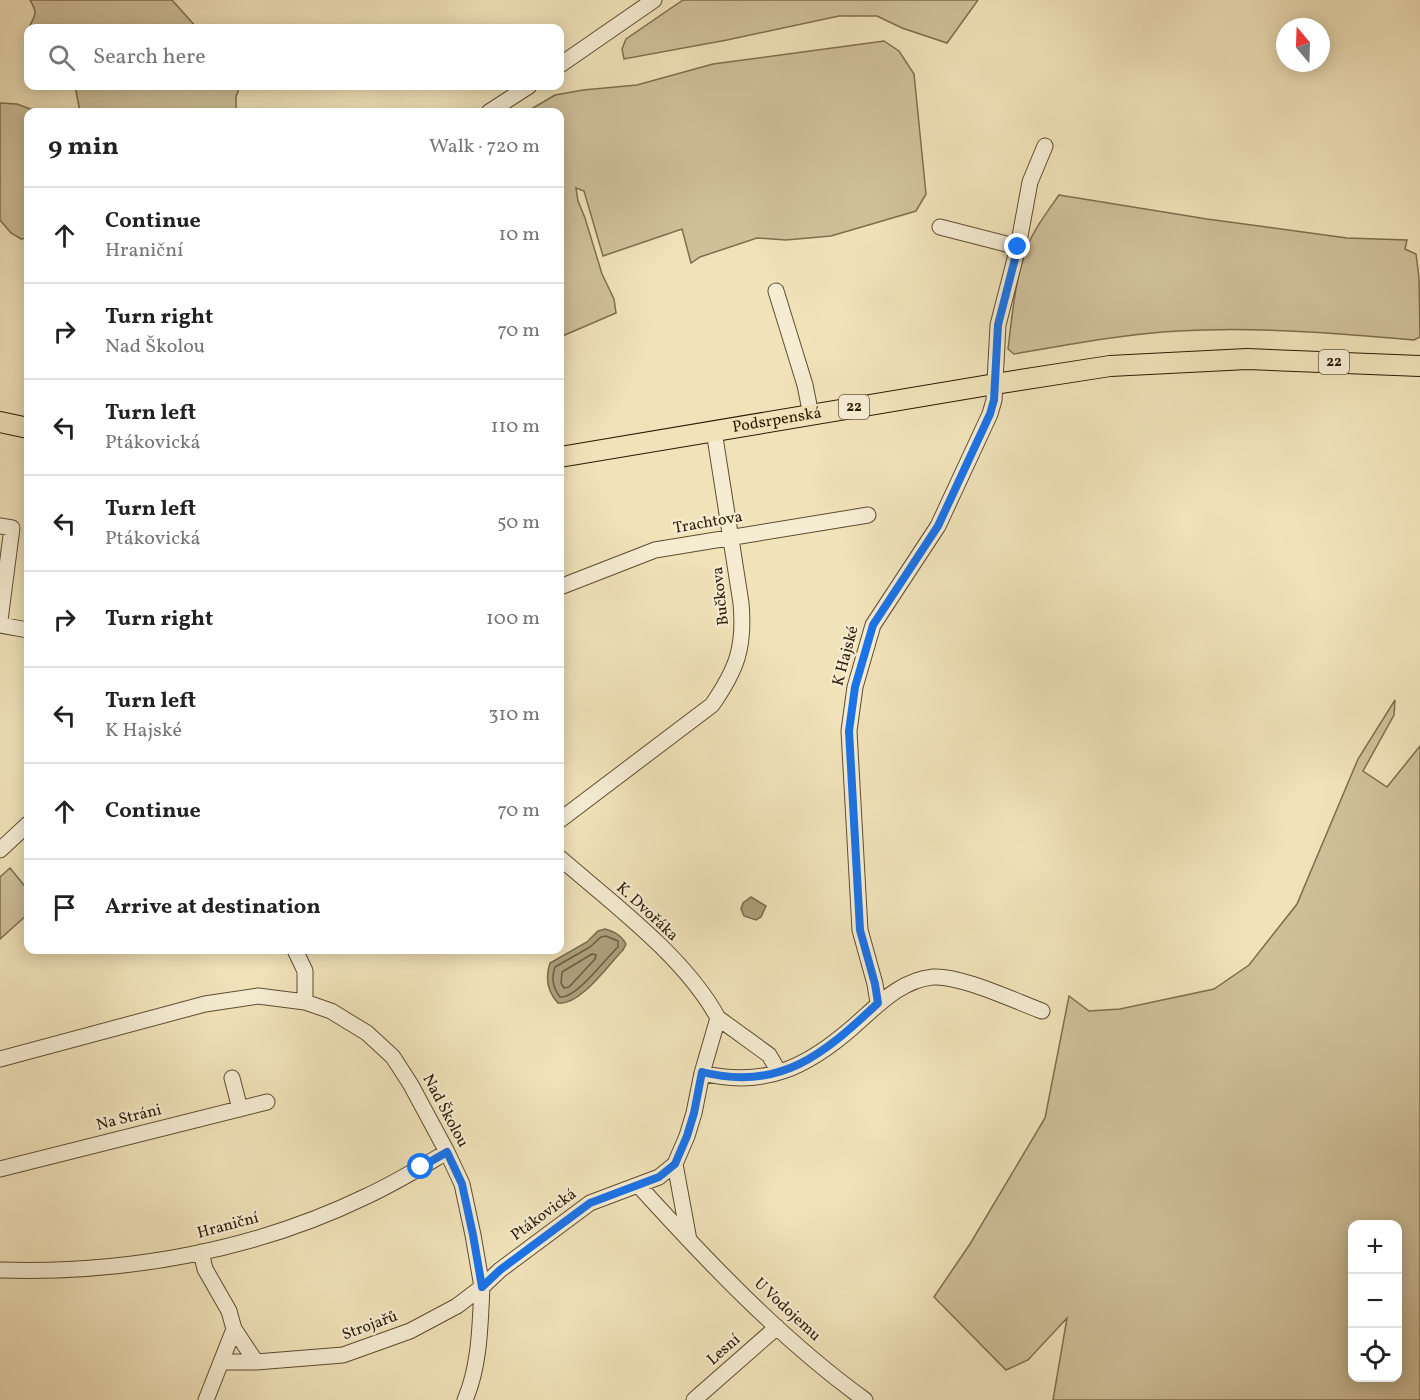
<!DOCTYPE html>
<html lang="en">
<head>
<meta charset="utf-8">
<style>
  :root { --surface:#fff; --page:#f2f2f2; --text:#222; --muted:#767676; --line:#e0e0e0 }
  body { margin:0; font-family:Vollkorn,serif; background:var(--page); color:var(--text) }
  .controls { position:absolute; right:18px; bottom:18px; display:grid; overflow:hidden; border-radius:12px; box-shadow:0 3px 15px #0003 }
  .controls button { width:54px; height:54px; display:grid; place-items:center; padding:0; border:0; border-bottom:2px solid var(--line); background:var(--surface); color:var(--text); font:30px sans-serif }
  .compass { position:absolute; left:1276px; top:18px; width:54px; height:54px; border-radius:50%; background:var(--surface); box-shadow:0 3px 15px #0003; rotate:341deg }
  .stop { position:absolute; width:18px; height:18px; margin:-14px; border:4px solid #1a73e8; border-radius:50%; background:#fff }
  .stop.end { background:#1a73e8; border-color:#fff; box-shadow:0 2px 6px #0008 }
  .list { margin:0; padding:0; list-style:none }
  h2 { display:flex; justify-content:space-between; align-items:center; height:78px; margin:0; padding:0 24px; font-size:26px }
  h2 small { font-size:20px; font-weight:400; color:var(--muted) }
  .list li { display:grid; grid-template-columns:39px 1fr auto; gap:18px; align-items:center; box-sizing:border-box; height:96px; padding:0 24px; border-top:2px solid var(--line) }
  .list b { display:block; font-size:22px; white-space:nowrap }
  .list p { margin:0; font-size:20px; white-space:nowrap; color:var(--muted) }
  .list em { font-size:20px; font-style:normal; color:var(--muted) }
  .icon { flex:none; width:33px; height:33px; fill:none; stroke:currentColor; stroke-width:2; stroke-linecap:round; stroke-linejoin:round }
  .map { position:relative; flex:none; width:1420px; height:1400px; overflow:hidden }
  .search { position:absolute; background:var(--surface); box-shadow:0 3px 15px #0003; left:24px; top:24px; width:540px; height:66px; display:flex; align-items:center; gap:15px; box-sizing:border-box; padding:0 21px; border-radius:12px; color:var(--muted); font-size:22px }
  .panel { position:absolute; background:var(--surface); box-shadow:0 3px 15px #0003; left:24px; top:108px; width:540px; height:846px; border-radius:12px }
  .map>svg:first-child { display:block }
</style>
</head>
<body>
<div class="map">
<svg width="1420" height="1400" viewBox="0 0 1420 1400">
  <rect width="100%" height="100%" fill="#f0e2b9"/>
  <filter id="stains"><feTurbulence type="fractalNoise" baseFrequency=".00333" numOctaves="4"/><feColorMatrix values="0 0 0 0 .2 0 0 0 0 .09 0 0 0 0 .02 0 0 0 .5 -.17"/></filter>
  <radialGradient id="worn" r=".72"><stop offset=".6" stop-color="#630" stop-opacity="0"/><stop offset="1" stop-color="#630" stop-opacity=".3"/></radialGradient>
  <!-- green -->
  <path fill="#cfc09a" stroke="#7e6e4e" stroke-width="1.5" fill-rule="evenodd" d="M30,0H172L197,28H29C34,15 39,15 30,0Z
    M683,0H978L947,43L902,28L877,16H839L727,40L624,59L622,49L626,39Z
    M884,41L899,51L914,74L926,194L916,211L831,236L786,240L757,238L700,257L691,263L682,229L603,256L584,191L576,188L578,201L585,218L602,274L614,299L616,313L560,337V112H526L555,95L583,90L637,85L713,64Z
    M75,86H240L236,97V112H80Z
    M0,103L17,104L38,112H28V238L21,239L11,233L0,220Z
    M1059,195L1207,219L1347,238L1407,240L1405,249L1416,254L1419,278L1420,337L1414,340C1344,334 1274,328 1204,330C1140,331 1077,343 1014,354L1008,349C1012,316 1015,283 1025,252C1032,232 1047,212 1059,195Z
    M1395,700L1394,715L1363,771L1387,787L1420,746V1400H1053L1067,1318L1028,1360L1006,1370L934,1297L970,1244L1045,1118L1069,996L1089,1011L1120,1009L1214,989L1249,965L1297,904L1358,759ZM1352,1224H1398V1378H1352Z
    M10,868L28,890V914L0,939V877Z"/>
  <!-- water -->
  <path fill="#ad9e7b" stroke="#796a4b" stroke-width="1.5" d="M751,897L766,906L761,917L756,920L744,916L741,909L743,903Z
    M605,929C615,932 621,935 626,944L623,950C608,965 580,1006 558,1003C547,991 545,978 550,963L587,942L598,931Z"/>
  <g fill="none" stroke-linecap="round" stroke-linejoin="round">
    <!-- shore -->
    <path stroke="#6c5c3f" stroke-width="1.5" d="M606,936L618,941V947C606,958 576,999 560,997C553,988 551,978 555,967L590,947L601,937Z
      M592,954L596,955L595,959L569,987L564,988L561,983L562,972Z"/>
    <defs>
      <path id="minor" d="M560,65L654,0
        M489,112L529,86
        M1018,247L1030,182L1045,146
        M776,291L805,385L811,415
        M0,526L12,528L0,620
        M560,587L655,550L868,515
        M0,625L28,630
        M560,820L712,705C737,669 745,647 741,603L714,431
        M0,850L28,824
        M295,950L305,971V1002
        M878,1003L875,984L860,930L849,731L855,687L873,625L938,526L990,414L994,400L998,325L1018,247L940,227
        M718,1018L769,1055L779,1072
        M0,1059L205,1004L258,996L305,1002L331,1011L367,1033L393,1057L411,1085L447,1152L462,1184L473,1235L482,1287L457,1306L410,1331L343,1355L256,1362H222
        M702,1073C764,1088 806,1068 853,1027C876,1007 900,980 933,977C960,975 1015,1001 1042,1011
        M232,1078L240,1109
        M675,1164L689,1240
        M0,1169L267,1102
        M639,1186C708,1262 781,1339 865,1400
        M201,1252L205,1269L229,1311L234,1329L256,1362
        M0,1270C125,1274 254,1251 367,1196C395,1183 421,1167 447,1152
        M206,1400L234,1329
        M465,1400C480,1365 480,1325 482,1287L500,1270L590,1203L659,1177L675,1164L687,1136L694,1113L702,1073L718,1018C685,957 612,903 560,858
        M694,1400L777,1327"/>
      <g id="major">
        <path d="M0,422L28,428"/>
        <path id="s1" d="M560,457L995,384L1110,366L1247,359L1420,366"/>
      </g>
    </defs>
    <!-- minor casing -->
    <use href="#minor" stroke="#5d4d30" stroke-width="17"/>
    <!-- major casing -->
    <use href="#major" stroke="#2c1b03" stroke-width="22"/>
    <!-- minor -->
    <use href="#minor" stroke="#f5ecd2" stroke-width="15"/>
    <!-- major -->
    <use href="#major" stroke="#f0e2b9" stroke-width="20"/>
  </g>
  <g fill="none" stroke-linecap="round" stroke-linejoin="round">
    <!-- route -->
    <path stroke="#1a73e8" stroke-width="8" d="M421,1167L447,1152L462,1184L473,1235L482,1287L500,1270L590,1203L659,1177L675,1164L687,1136L694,1113L702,1072C780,1092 824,1054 878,1003L875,984L860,930L849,731L855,687L873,625L938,526L990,414L994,400L998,325L1018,247"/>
  </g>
  <g text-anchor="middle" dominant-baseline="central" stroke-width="4.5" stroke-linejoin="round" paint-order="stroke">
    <!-- shield labels -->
    <g fill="#f5ecd2" stroke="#685a41" stroke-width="1.5">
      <rect x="1319" y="350" width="30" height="24" rx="4.5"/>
      <rect x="839" y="395" width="30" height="24" rx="4.5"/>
    </g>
    <g font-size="15" font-weight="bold" fill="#2c1b03">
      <text x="1334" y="362">22</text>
      <text x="854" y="407">22</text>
    </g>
    <!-- street labels -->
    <g font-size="16" fill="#2c1b03" stroke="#f5ecd2">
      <text stroke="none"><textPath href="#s1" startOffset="220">Podsrpenská</textPath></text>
      <text transform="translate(708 523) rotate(-10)">Trachtova</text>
      <text transform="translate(721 596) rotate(-96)">Bučkova</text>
      <text transform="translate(846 656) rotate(-75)">K Hajské</text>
      <text transform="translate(647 912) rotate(43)">K. Dvořáka</text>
      <text transform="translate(445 1111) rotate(62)">Nad Školou</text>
      <text transform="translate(129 1118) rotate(-14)">Na Stráni</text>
      <text transform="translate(544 1215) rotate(-36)">Ptákovická</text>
      <text transform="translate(228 1226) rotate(-15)">Hraniční</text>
      <text transform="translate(787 1310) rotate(43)">U Vodojemu</text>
      <text transform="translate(370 1326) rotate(-20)">Strojařů</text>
      <text transform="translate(724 1350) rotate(-41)">Lesní</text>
    </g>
  </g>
  <rect width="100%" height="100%" filter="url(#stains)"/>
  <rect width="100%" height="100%" fill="url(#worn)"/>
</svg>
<div class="controls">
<button>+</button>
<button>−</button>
<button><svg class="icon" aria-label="locate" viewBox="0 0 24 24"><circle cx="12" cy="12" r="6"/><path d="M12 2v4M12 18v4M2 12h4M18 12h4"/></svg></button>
</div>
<svg class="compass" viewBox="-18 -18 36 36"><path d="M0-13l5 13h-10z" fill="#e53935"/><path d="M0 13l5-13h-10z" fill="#767676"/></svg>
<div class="stop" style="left:421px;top:1167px"></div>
<div class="stop end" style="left:1018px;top:247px"></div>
<div class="search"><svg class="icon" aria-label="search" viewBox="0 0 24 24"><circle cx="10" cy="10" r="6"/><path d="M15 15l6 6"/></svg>Search here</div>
<section class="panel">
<h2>9 min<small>Walk · 720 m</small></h2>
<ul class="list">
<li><svg class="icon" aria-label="ahead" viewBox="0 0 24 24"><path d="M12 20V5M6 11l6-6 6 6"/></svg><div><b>Continue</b><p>Hraniční</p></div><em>10 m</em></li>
<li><svg class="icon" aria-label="right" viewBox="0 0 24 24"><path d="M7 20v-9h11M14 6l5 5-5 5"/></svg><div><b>Turn right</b><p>Nad Školou</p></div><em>70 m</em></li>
<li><svg class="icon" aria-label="left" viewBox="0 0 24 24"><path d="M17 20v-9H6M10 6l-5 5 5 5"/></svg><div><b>Turn left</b><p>Ptákovická</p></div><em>110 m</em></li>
<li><svg class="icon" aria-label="left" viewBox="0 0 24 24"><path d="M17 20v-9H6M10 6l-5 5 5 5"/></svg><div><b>Turn left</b><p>Ptákovická</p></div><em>50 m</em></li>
<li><svg class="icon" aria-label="right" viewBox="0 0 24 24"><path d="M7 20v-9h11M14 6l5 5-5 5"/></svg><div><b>Turn right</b></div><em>100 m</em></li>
<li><svg class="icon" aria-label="left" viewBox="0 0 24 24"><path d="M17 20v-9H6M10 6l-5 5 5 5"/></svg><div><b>Turn left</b><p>K Hajské</p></div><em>310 m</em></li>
<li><svg class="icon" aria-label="ahead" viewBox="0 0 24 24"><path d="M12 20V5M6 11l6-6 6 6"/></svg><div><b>Continue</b></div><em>70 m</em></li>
<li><svg class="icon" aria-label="arrive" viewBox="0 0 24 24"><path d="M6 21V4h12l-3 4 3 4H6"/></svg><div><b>Arrive at destination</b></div></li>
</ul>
</section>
</div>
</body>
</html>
